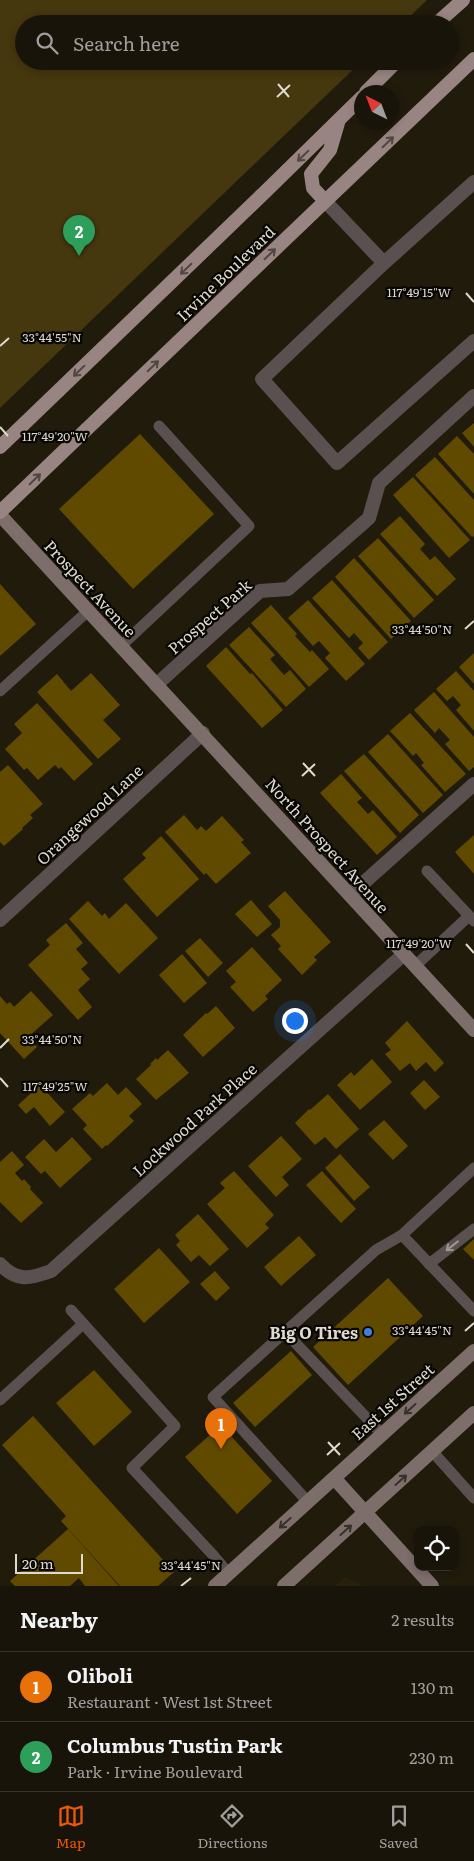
<!DOCTYPE html>
<html lang="en">
<head>
<meta charset="utf-8">
<style>
  :root { --surface:#191409; --page:#262117; --text:#f1f3f6; --muted:#9f9e9c; --line:#37332a; --accent:#ea580c }
  body { margin:0; font-family:Literata,serif; background:var(--page); color:var(--text) }
  .controls { position:absolute; right:15px; bottom:15px; display:grid; overflow:hidden; border-radius:10px; box-shadow:0 2px 8px #0003 }
  .controls button { width:45px; height:45px; display:grid; place-items:center; padding:0; border:0; border-bottom:1px solid var(--line); background:var(--surface); color:var(--text); font:25px sans-serif }
  .compass { position:absolute; left:354px; top:85px; width:45px; height:45px; border-radius:50%; background:var(--surface); box-shadow:0 2px 8px #0003; rotate:318deg }
  .scale { position:absolute; left:15px; bottom:12px; width:68px; box-sizing:border-box; padding-left:5px; border:2px solid #dedad0; border-top:0; font-size:14px; line-height:18px; white-space:nowrap; color:#dedad0; -webkit-text-stroke:4px #080602; paint-order:stroke }
  .you { position:absolute; left:294px; top:1020px; width:18px; height:18px; margin:-12px; border:4px solid #fff; border-radius:50%; background:#1a73e8; box-shadow:0 0 0 8px #1a73e833 }
  .badge { display:grid; place-items:center; width:32px; height:32px; border-radius:50%; background:var(--accent); color:#fff; font-size:16px; font-weight:700 }
  .pin { position:absolute; translate:-50% -41px; filter:drop-shadow(0 1px 2px #0008) }
  .pin::after { content:''; position:absolute; top:26px; width:18px; height:15px; background:inherit; clip-path:polygon(0 0,100% 0,50% 100%) }
  .list { margin:0; padding:0; list-style:none }
  h2 { display:flex; justify-content:space-between; align-items:center; height:65px; margin:0; padding:0 20px; font-size:21px }
  h2 small { font-size:16px; font-weight:400; color:var(--muted) }
  .list li { display:grid; grid-template-columns:32px 1fr auto; gap:15px; align-items:center; box-sizing:border-box; height:70px; padding:0 20px; border-top:1px solid var(--line) }
  .list b { display:block; font-size:19px; white-space:nowrap }
  .list p { margin:0; font-size:16px; white-space:nowrap; color:var(--muted) }
  .list em { font-size:16px; font-style:normal; color:var(--muted) }
  .icon { flex:none; width:28px; height:28px; fill:none; stroke:currentColor; stroke-width:2; stroke-linecap:round; stroke-linejoin:round }
  .map { position:relative; flex:none; width:474px; height:1586px; overflow:hidden }
  .search { position:absolute; background:var(--surface); box-shadow:0 2px 8px #0003; left:15px; right:15px; top:15px; height:55px; display:flex; align-items:center; gap:12px; box-sizing:border-box; padding:0 18px; border-radius:28px; color:var(--muted); font-size:19px }
  .sheet { height:205px; background:var(--surface) }
  nav { display:flex; justify-content:space-around; align-items:center; box-sizing:border-box; height:70px; border-top:1px solid var(--line); background:var(--surface); font-size:14px; color:var(--muted) }
  nav a { display:grid; justify-items:center; gap:2px }
  nav .on { color:var(--accent) }
  .map>svg:first-child { display:block }
</style>
</head>
<body>
<div class="map">
<svg width="474" height="1586" viewBox="0 0 474 1586">
  <rect width="100%" height="100%" fill="#211b0c"/>
  <!-- built -->
  <path fill="#28200a" d="M345,1577L364,1586H335Z"/>
  <!-- green -->
  <path fill="#45370e" d="M0,0H427L402,24H24V61H362L0,408Z"/>
  <!-- building -->
  <path fill="#604a00" d="M474,423V447L462,433Z
    M140,434L214,514L133,589L59,509Z
    M457,436L474,454V494L438,454Z
    M435,457L474,500V536L472,537L415,475Z
    M413,477L470,540L449,558L393,495Z
    M400,516L425,544L420,549L430,560L435,556L456,579L437,596L380,534Z
    M378,538L434,600L414,618L358,556Z
    M354,558L411,621L391,639L335,577Z
    M332,580L388,642L369,660L358,648L363,643L354,633L349,638L312,598Z
    M0,584L36,624L0,656Z
    M308,600L365,664L346,681L325,658L330,653L319,641L313,646L288,618Z
    M271,605L297,634L295,636L310,652L312,650L329,669L309,687L251,623Z
    M249,627L275,655L270,659L284,675L290,670L306,689L286,707L229,645Z
    M226,647L250,674L252,673L283,710L262,728L206,666Z
    M474,653V684L459,667Z
    M456,671L474,691V731L456,710L461,705L453,696L447,701L436,689Z
    M91,673L120,705L103,720L121,739L98,759L37,692L57,674L71,691Z
    M434,692L474,737V767L469,771L445,744L450,740L439,728L435,733L414,710Z
    M37,703L93,764L74,781L61,767L59,769L55,765L38,780L27,768L24,770L5,749L22,733L14,724Z
    M410,713L466,774L445,792L421,765L424,763L416,753L413,756L390,731Z
    M388,734L443,795L423,813L368,752Z
    M364,754L419,815L400,833L344,771Z
    M8,765L43,804L30,815L33,818L22,828L23,829L4,846L0,842V772Z
    M341,774L362,798L357,802L368,814L373,810L397,837L377,855L320,793Z
    M184,815L197,830L201,826L206,831L222,816L244,840L241,842L251,853L216,884L206,873L204,875L165,832Z
    M474,835V874L455,852Z
    M161,836L199,879L157,917L123,879L146,858L142,854Z
    M285,891L331,942L314,957L317,960L302,975L278,949L281,946L271,935L280,927V920L268,906Z
    M251,900L272,924L257,937L235,914Z
    M88,901L102,916L105,913L109,919L126,903L158,938L119,974L69,919Z
    M66,923L83,943L76,949L88,963L81,969L90,979L78,990L92,1007L78,1020L28,965L50,945L46,940Z
    M200,938L223,963L208,977L185,951Z
    M252,947L282,980L265,996L268,999L253,1012L230,987L236,982L226,971Z
    M182,954L207,983L184,1003L159,975Z
    M31,991L53,1015L28,1037L37,1047L24,1059L0,1033V996L7,1004L10,1002L14,1007Z
    M216,1006L235,1028L203,1057L183,1035L206,1013L207,1014Z
    M407,1021L444,1063L435,1072L426,1062L416,1071L410,1063L400,1071L385,1054L391,1050L385,1043Z
    M168,1050L189,1073L156,1100L136,1079L151,1065L150,1064L156,1058L157,1060Z
    M372,1059L392,1082L360,1110L337,1085L351,1072L354,1076Z
    M424,1080L440,1097L425,1110L410,1093Z
    M107,1083L118,1095L126,1087L142,1104L129,1116L134,1121L107,1146L106,1145L102,1149L83,1129L87,1125L72,1109L90,1093L93,1096Z
    M40,1085L65,1112L50,1126L34,1107L26,1114L18,1105Z
    M328,1094L359,1129L336,1149L325,1137L315,1145L295,1123L309,1109L310,1110Z
    M384,1120L408,1146L393,1160L368,1134Z
    M281,1136L302,1159L282,1177L289,1185L276,1197L248,1166Z
    M72,1137L92,1159L60,1188L45,1171L41,1174L25,1157L44,1139L56,1152Z
    M12,1151L24,1165L15,1173L22,1181L24,1179L31,1187L30,1189L43,1203L21,1223L0,1202V1162Z
    M340,1154L370,1187L354,1201L325,1168Z
    M234,1171L274,1215L265,1224L269,1228L247,1248L207,1204L225,1188L220,1183Z
    M322,1171L356,1209L341,1223L306,1185Z
    M198,1214L229,1249L210,1266L199,1255L191,1262L176,1245L180,1241L175,1235Z
    M299,1236L316,1255L281,1286L264,1267Z
    M474,1239V1260L463,1249Z
    M159,1248L190,1282L144,1323L114,1289Z
    M215,1271L230,1288L216,1301L200,1284Z
    M388,1278L423,1316L348,1385L313,1347Z
    M291,1351L312,1375L255,1427L233,1403Z
    M94,1370L132,1412L94,1446L56,1403Z
    M33,1416L174,1572L158,1586H120L61,1521L66,1516L2,1445Z
    M221,1425L272,1481L237,1514L185,1457Z
    M68,1529L119,1586H85L79,1578L70,1586H15L10,1581Z"/>
  <g fill="none" stroke-linecap="round" stroke-linejoin="round">
    <!-- service -->
    <path stroke="#5a504f" stroke-width="11" d="M121,646L249,526L159,426
      M0,691L88,611
      M427,871L474,921
      M415,966L469,916
      M402,1235L474,1311
      M429,1264L474,1229
      M71,1310L175,1426L132,1468L213,1555L229,1574
      M285,1332L213,1397L308,1502
      M0,1400L83,1324
      M382,1434L285,1332L376,1250L402,1235L474,1168
      M432,1451L474,1498"/>
    <!-- minor -->
    <path stroke="#5a504f" stroke-width="14" d="M474,182L384,263L262,379L337,463L474,341
      M325,201L384,263
      M156,685L260,591L288,589L369,518L379,483L474,396
      M350,895L474,784
      M0,920L203,733
      M0,1264C17,1282 29,1279 51,1271L404,954"/>
    <!-- secondary -->
    <path stroke="#7d6e6c" stroke-width="14" d="M0,515L474,1030
      M334,1478L432,1586
      M215,1586L474,1351
      M284,1586L474,1413"/>
    <!-- primary -->
    <path stroke="#988583" stroke-width="14" d="M436,24L463,0
      M366,92L397,61
      M325,201L313,188L311,174L330,150L338,123
      M0,447L265,192L362,97
      M0,512L474,59"/>
  </g>
  <!-- one-way arrows -->
  <defs><path id="oneway-shaft" d="M-6 0H5M1.5-3L5.5 0L1.5 3" fill="none" stroke-width="1.6" stroke-linecap="round" stroke-linejoin="round" transform="scale(1.25)"/></defs>
  <g stroke="#504642">
    <use href="#oneway-shaft" transform="translate(388 142) rotate(-44)"/>
    <use href="#oneway-shaft" transform="translate(303 156) rotate(136)"/>
    <use href="#oneway-shaft" transform="translate(270 254) rotate(-44)"/>
    <use href="#oneway-shaft" transform="translate(186 269) rotate(136)"/>
    <use href="#oneway-shaft" transform="translate(153 366) rotate(-44)"/>
    <use href="#oneway-shaft" transform="translate(79 371) rotate(136)"/>
    <use href="#oneway-shaft" transform="translate(35 479) rotate(-44)"/>
  </g>
  <use stroke="#9c9590" href="#oneway-shaft" transform="translate(452 1246) rotate(142)"/>
  <g stroke="#37302c">
    <use href="#oneway-shaft" transform="translate(410 1409) rotate(138)"/>
    <use href="#oneway-shaft" transform="translate(401 1480) rotate(-42)"/>
    <use href="#oneway-shaft" transform="translate(285 1523) rotate(138)"/>
    <use href="#oneway-shaft" transform="translate(346 1530) rotate(-42)"/>
  </g>
  <!-- ticks -->
  <path fill="none" stroke="#dedad0" stroke-width="2" d="M278,84L289,97M277,97L290,85M466,293L474,302M0,346L9,338M0,427L8,436M465,629L474,621M303,763L315,776M302,776L315,764M466,944L474,953M0,1048L9,1039M0,1078L8,1087M465,1331L474,1323M328,1442L340,1455M327,1455L340,1443M181,1586L191,1578"/>
  <!-- markers -->
  <circle fill="#3f7fe0" stroke="#080602" stroke-width="2" cx="368" cy="1332" r="5"/>
  <g text-anchor="middle" dominant-baseline="central" stroke-width="4.5" stroke-linejoin="round" paint-order="stroke">
    <!-- street labels -->
    <g font-size="16" fill="#dedad0" stroke="#080602">
      <text transform="translate(225 273) rotate(-44)">Irvine Boulevard</text>
      <text transform="translate(91 588) rotate(47)">Prospect Avenue</text>
      <text transform="translate(209 616) rotate(-41)">Prospect Park</text>
      <text transform="translate(89 814) rotate(-43)">Orangewood Lane</text>
      <text transform="translate(328 845) rotate(48)">North Prospect Avenue</text>
      <text transform="translate(194 1119) rotate(-42)">Lockwood Park Place</text>
      <text transform="translate(392 1401) rotate(-42)">East 1st Street</text>
    </g>
    <!-- poi labels -->
    <g font-size="16" font-weight="bold" fill="#dedad0" stroke="#080602" text-anchor="end">
      <text x="358" y="1332">Big O Tires</text>
    </g>
  </g>
  <g font-size="12" text-anchor="middle" fill="#dedad0" stroke="#080602" stroke-width="4.5" stroke-linejoin="round" paint-order="stroke">
    <text x="419" y="297">117°49'15"W</text>
    <text x="52" y="342">33°44'55"N</text>
    <text x="55" y="441">117°49'20"W</text>
    <text x="422" y="634">33°44'50"N</text>
    <text x="419" y="948">117°49'20"W</text>
    <text x="52" y="1044">33°44'50"N</text>
    <text x="55" y="1091">117°49'25"W</text>
    <text x="422" y="1335">33°44'45"N</text>
    <text x="191" y="1570">33°44'45"N</text>
  </g>
</svg>
<div class="controls">
<button><svg class="icon" aria-label="locate" viewBox="0 0 24 24"><circle cx="12" cy="12" r="6"/><path d="M12 2v4M12 18v4M2 12h4M18 12h4"/></svg></button>
</div>
<svg class="compass" viewBox="-18 -18 36 36"><path d="M0-13l5 13h-10z" fill="#e53935"/><path d="M0 13l5-13h-10z" fill="#9f9e9c"/></svg>
<div class="scale">20 m</div>
<div class="you"></div>
<div class="pin badge" style="left:221px;top:1449px;background:#e8710a">1</div>
<div class="pin badge" style="left:79px;top:256px;background:#2e9e5b">2</div>
<div class="search"><svg class="icon" aria-label="search" viewBox="0 0 24 24"><circle cx="10" cy="10" r="6"/><path d="M15 15l6 6"/></svg>Search here</div>
</div>
<section class="sheet">
<h2>Nearby<small>2 results</small></h2>
<ul class="list">
<li><span class="badge" style="background:#e8710a">1</span><div><b>Oliboli</b><p>Restaurant · West 1st Street</p></div><em>130 m</em></li>
<li><span class="badge" style="background:#2e9e5b">2</span><div><b>Columbus Tustin Park</b><p>Park · Irvine Boulevard</p></div><em>230 m</em></li>
</ul>
</section>
<nav>
<a class="on"><svg class="icon" aria-label="map" viewBox="0 0 24 24"><path d="M3 6l6-2 6 2 6-2v14l-6 2-6-2-6 2zM9 4v14M15 6v14"/></svg>Map</a>
<a><svg class="icon" aria-label="directions" viewBox="0 0 24 24"><path d="M12 3l9 9-9 9-9-9zM9 14v-3h6M13 9l2 2-2 2"/></svg>Directions</a>
<a><svg class="icon" aria-label="saved" viewBox="0 0 24 24"><path d="M7 4h10v16l-5-4-5 4z"/></svg>Saved</a>
</nav>
</body>
</html>
